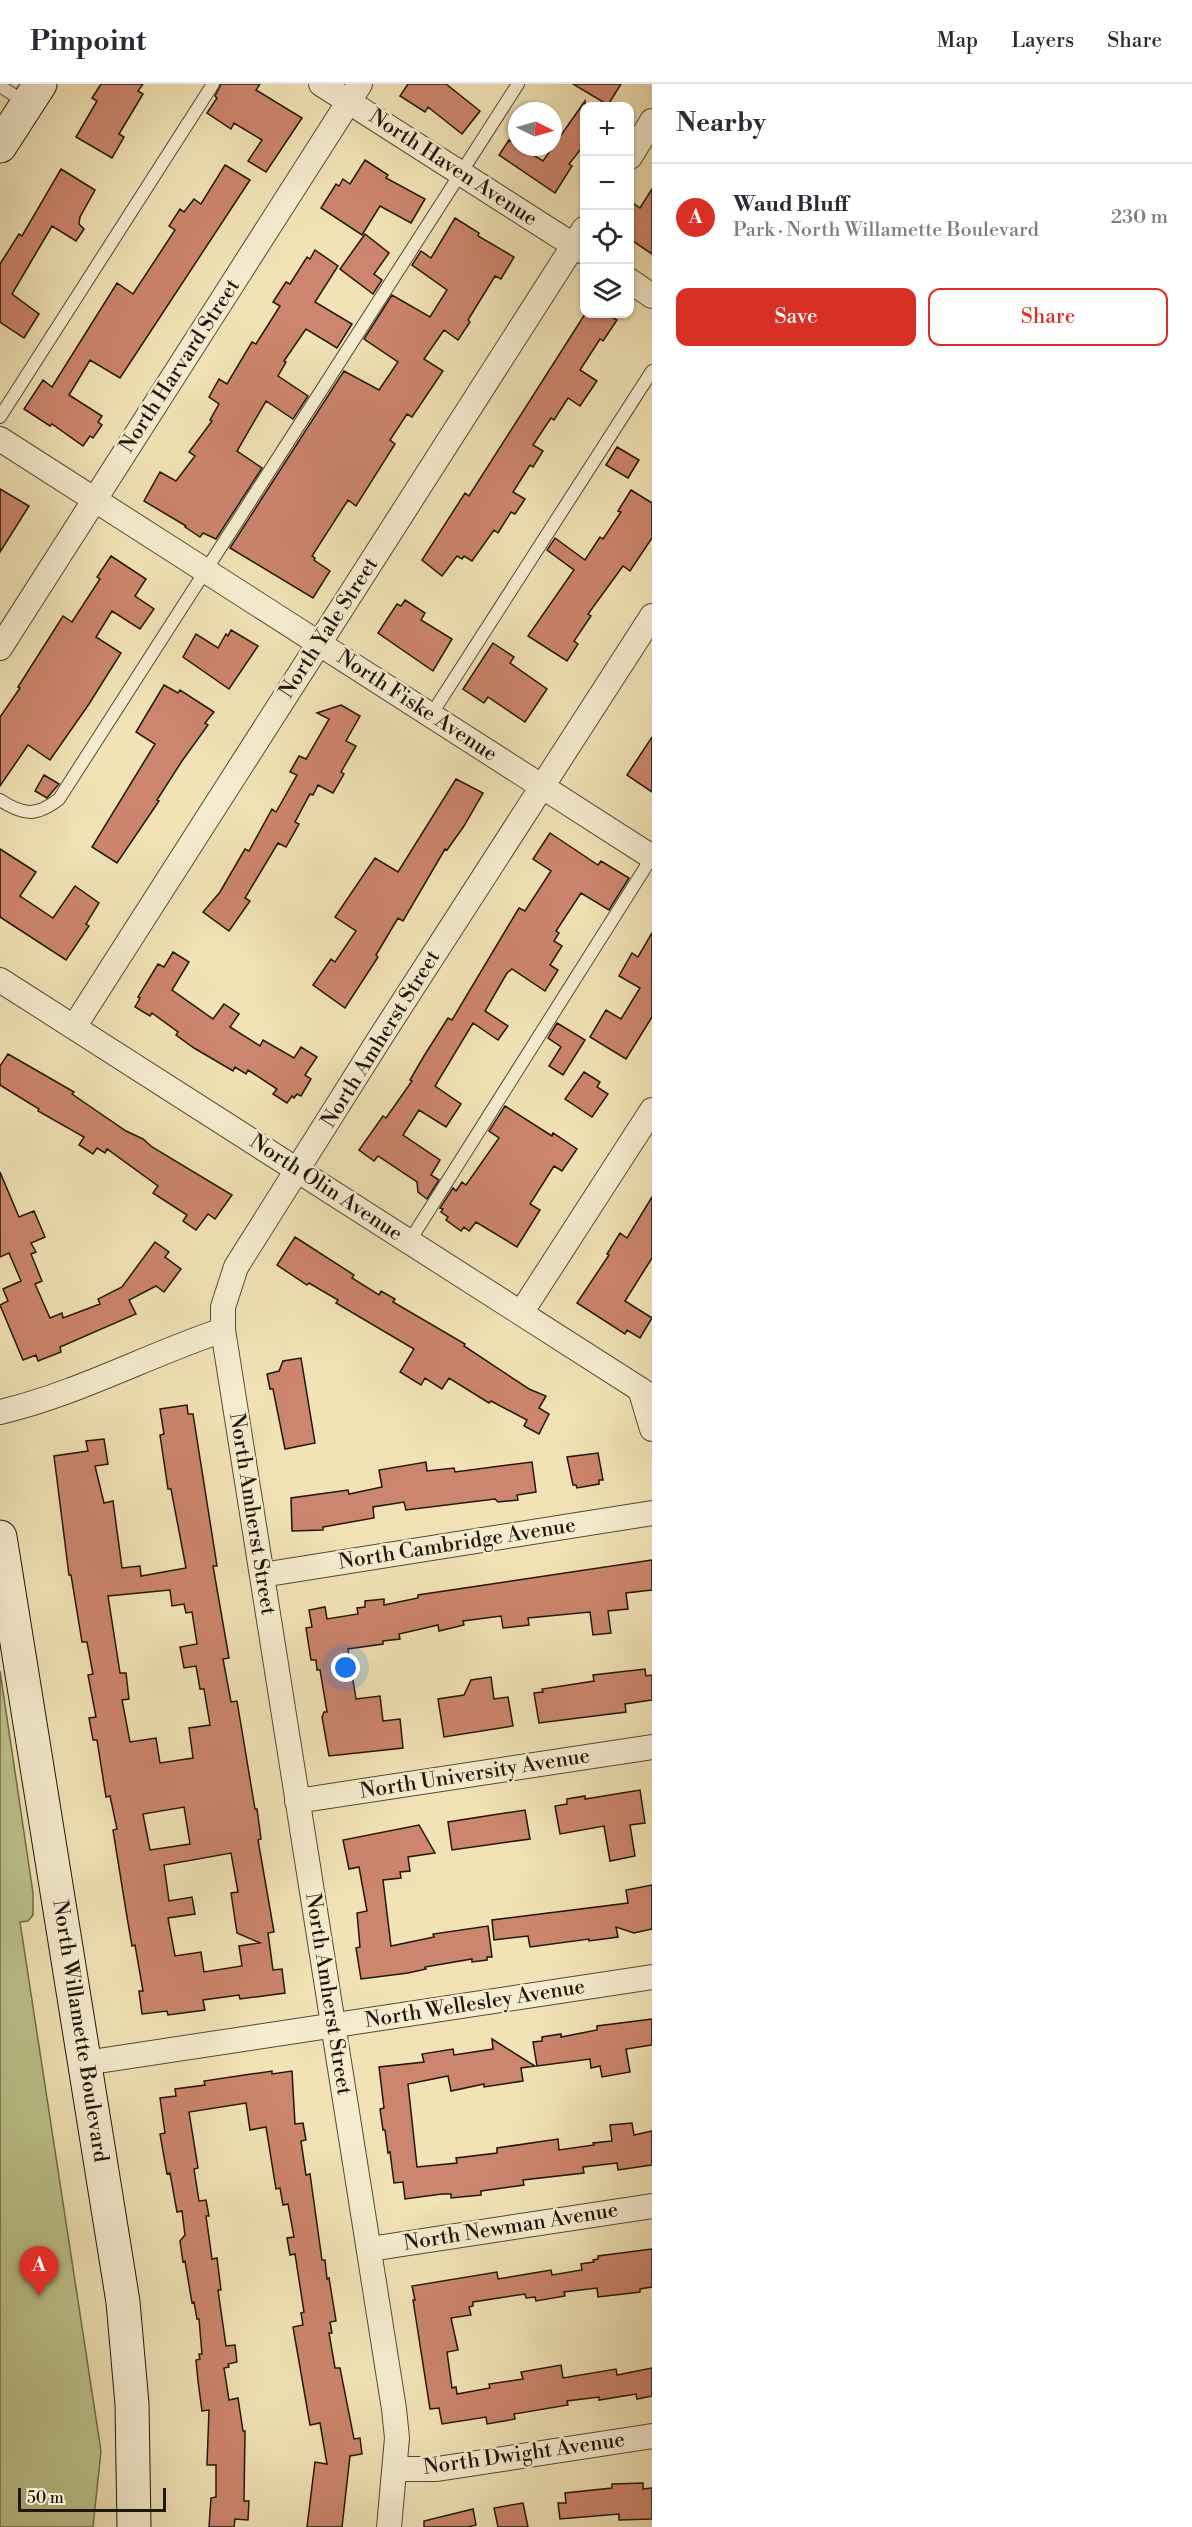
<!DOCTYPE html>
<html lang="en">
<head>
<meta charset="utf-8">
<style>
  :root { --surface:#fff; --page:#f2f2f3; --text:#2b2b33; --muted:#7c7c81; --line:#e1e1e2; --accent:#d93025 }
  body { margin:0; font-family:"Libre Bodoni",serif; background:var(--page); color:var(--text) }
  .controls { position:absolute; right:18px; top:18px; display:grid; overflow:hidden; border-radius:12px; box-shadow:0 2px 4px #0004 }
  .controls button { width:54px; height:54px; display:grid; place-items:center; padding:0; border:0; border-bottom:2px solid var(--line); background:var(--surface); color:var(--text); font:30px sans-serif }
  .compass { position:absolute; left:508px; top:18px; width:54px; height:54px; border-radius:50%; background:var(--surface); box-shadow:0 2px 4px #0004; rotate:95deg }
  .scale { position:absolute; left:18px; bottom:15px; width:148px; box-sizing:border-box; padding-left:6px; border:3px solid #20160c; border-top:0; font-size:16px; line-height:21px; white-space:nowrap; color:#20160c; -webkit-text-stroke:4px #f6edd0; paint-order:stroke }
  .you { position:absolute; left:346px; top:1584px; width:21px; height:21px; margin:-15px; border:4px solid #fff; border-radius:50%; background:#1a73e8; box-shadow:0 0 0 9px #1a73e833 }
  .badge { display:grid; place-items:center; width:39px; height:39px; border-radius:50%; background:var(--accent); color:#fff; font-size:20px; font-weight:700 }
  .pin { position:absolute; translate:-50% -50px; filter:drop-shadow(0 2px 3px #0008) }
  .pin::after { content:''; position:absolute; top:32px; width:21px; height:18px; background:inherit; clip-path:polygon(0 0,100% 0,50% 100%) }
  .list { margin:0; padding:0; list-style:none }
  h2 { display:flex; justify-content:space-between; align-items:center; height:78px; margin:0; padding:0 24px; font-size:26px }
  h2 small { font-size:20px; font-weight:400; color:var(--muted) }
  .list li { display:grid; grid-template-columns:39px 1fr auto; gap:18px; align-items:center; box-sizing:border-box; height:108px; padding:0 24px; border-top:2px solid var(--line) }
  .list b { display:block; font-size:22px; white-space:nowrap }
  .list p { margin:0; font-size:20px; white-space:nowrap; color:var(--muted) }
  .list em { font-size:20px; font-style:normal; color:var(--muted) }
  .actions { display:flex; gap:12px; padding:18px 24px }
  .actions a { flex:1; padding:14px 0; border:2px solid var(--accent); border-radius:12px; text-align:center; font-size:21px; color:var(--accent) }
  .actions .main { background:var(--accent); color:#fff }
  .icon { flex:none; width:33px; height:33px; fill:none; stroke:currentColor; stroke-width:2; stroke-linecap:round; stroke-linejoin:round }
  .map { position:relative; flex:none; width:652px; height:2443px; overflow:hidden }
  header { display:flex; align-items:center; gap:36px; box-sizing:border-box; height:84px; padding:0 30px; background:var(--surface); border-bottom:2px solid var(--line) }
  header strong { font-size:28px }
  nav { display:flex; gap:33px; margin-inline-start:auto; font-size:21px }
  main { display:flex }
  aside { flex:1; background:var(--surface) }
  .map>svg:first-child { display:block }
</style>
</head>
<body>
<header>
<strong>Pinpoint</strong>
<nav><a>Map</a><a>Layers</a><a>Share</a></nav>
</header>
<main>
<div class="map">
<svg width="652" height="2443" viewBox="0 0 652 2443">
  <rect width="100%" height="100%" fill="#f1e3b6"/>
  <filter id="stains"><feTurbulence type="fractalNoise" baseFrequency=".00333" numOctaves="4"/><feColorMatrix values="0 0 0 0 .2 0 0 0 0 .09 0 0 0 0 .02 0 0 0 .5 -.17"/></filter>
  <radialGradient id="worn" r=".72"><stop offset=".6" stop-color="#630" stop-opacity="0"/><stop offset="1" stop-color="#630" stop-opacity=".3"/></radialGradient>
  <!-- green -->
  <path fill="#bdc38c" stroke="#6e6c4c" stroke-width="1.5" d="M0,1587L33,1809V1831L28,1837L20,1838L101,2367L93,2443H0Z"/>
  <!-- building -->
  <path fill="#cc856e" stroke="#20160c" stroke-width="1.5" fill-rule="evenodd" d="M101,0H143L138,7L143,10L119,50L124,53L112,74L76,53L97,17L92,14Z
    M221,0H260L256,6L302,34L266,88L248,77L262,56L234,39L231,45L207,29L217,14L215,12Z
    M408,0H446L480,27L462,50L428,23L425,28L400,12Z
    M573,0H621L608,21Z
    M585,17V60L569,80L572,82L555,109L499,71L509,56L543,77Z
    M365,76L388,91L386,94L425,115L411,139L380,122L362,151L321,124L336,100L339,102L343,95L350,100Z
    M225,81L250,96L120,294L90,276L69,311L102,332L98,338L102,341L93,354L90,352L83,362L52,340L50,342L24,325L43,296L52,303L117,199L133,210L175,146L169,142L180,125L184,128L194,115L201,120Z
    M61,85L95,106L80,133L79,140L84,145L76,157L52,142L12,210L39,230L24,254L0,238V180L19,150L22,152Z
    M652,105V170L630,155V117L640,124Z
    M455,134L479,149L478,152L514,173L501,195L495,192L468,236L470,238L458,256L444,246L424,275L443,287L412,333L407,330L390,356L395,360L356,422L348,416L312,472L315,474L314,476L330,487L313,514L230,464L344,287L379,306L398,278L364,255L392,211L430,233L447,206L412,181L421,167L431,174Z
    M365,150L389,169L374,190L382,196L373,210L340,185Z
    M315,166L338,182L315,218L352,240L337,264L306,245L284,277L286,278L278,292L308,312L293,335L266,317L237,367L262,384L216,455L203,449L200,453L185,443L186,442L144,417L160,388L176,397L195,372L189,368L212,337L210,336L219,320L209,313L219,295L227,300L252,258L256,260L280,222L273,218L286,198L290,200L307,173L310,175Z
    M585,230H606L617,236L603,257L600,255L580,286L597,297L580,322L568,314L554,336L551,334L533,361L543,367L533,383L530,381L513,408L525,415L515,430L511,428L498,449L494,446L472,477L464,472L462,475L457,472L442,492L422,476L465,409L469,412Z
    M617,363L639,376L628,394L606,381Z
    M0,405L29,422L0,468Z
    M631,406L652,419V454L630,487L623,482L588,530L591,532L574,557L578,560L567,577L528,552L574,486L547,466L555,454L585,476L600,453L603,455L621,428L618,427Z
    M111,472L146,495L135,512L154,525L140,545L112,527L96,553L121,569L89,620L50,676L28,661L0,702V633L20,604L18,603L63,532L72,538L100,495L97,493Z
    M405,516L425,529L421,536L452,555L433,587L378,549L397,520L401,522Z
    M231,546L258,562L229,605L183,573L196,550L218,564L226,550L228,552Z
    M493,559L514,573L510,579L547,605L525,638L488,613L484,619L463,605Z
    M164,601L178,609L180,606L214,628L205,639L208,641L182,677L157,716L159,717L117,779L92,763L155,660L136,648Z
    M341,621L360,632L346,657L356,662L341,688L344,690L333,709L318,701L313,711L310,710L295,738L299,740L286,763L278,759L245,814L250,817L229,847L203,828L220,808L245,765L249,767L272,725L276,728L297,691L290,688L299,672L306,675L329,635L317,629Z
    M652,653V708L627,691Z
    M44,691L59,700L47,714L35,707Z
    M456,695L483,709L464,742L447,766L445,765L403,837L398,834L376,871L378,873L345,924L313,901L331,875L335,878L356,847L335,833L375,774L398,788Z
    M550,749L598,781L601,777L629,794L609,826L581,809L556,847L559,849L554,857L562,862L550,881L558,886L545,907L512,885L507,889L485,927L508,942L498,956L473,939L435,1002L461,1020L446,1043L419,1026L403,1051L440,1076L431,1091L439,1096L427,1115L418,1108L417,1098L378,1072L374,1077L359,1066L383,1032L386,1034L412,997L410,996L424,972L448,934L452,936L519,824L525,827L551,787L533,775Z
    M0,765L36,788L20,812L53,834L75,802L99,819L86,840L89,842L66,876L0,833Z
    M652,849V933L626,975L590,953L606,926L621,935L640,904L619,892L632,869L638,873Z
    M173,868L189,878L172,906L213,935L224,920L239,930L230,943L260,962L263,956L294,974L301,963L317,973L305,991L311,995L301,1012L297,1010L294,1014L292,1012L287,1019L273,1010L277,1005L248,986L246,990L235,983L233,987L194,964L176,951L178,948L152,929L150,932L135,923L140,914L138,913L158,880L164,883Z
    M557,939L585,956L563,991L549,982L561,963L548,954Z
    M8,970L74,1008L72,1010L126,1047L143,1055L152,1063L232,1111L215,1135L208,1130L196,1146L183,1137L187,1131L153,1109L158,1102L107,1065L105,1069L97,1064L93,1070L79,1061L84,1053L38,1027L39,1025L0,1001V982Z
    M584,988L600,998L597,1003L608,1010L592,1033L565,1015Z
    M505,1022L552,1052L553,1049L577,1065L562,1087L554,1082L530,1120L540,1126L517,1163L476,1138L469,1147L464,1143L461,1147L446,1136L448,1133L441,1128L443,1125L440,1124L453,1104L456,1107L462,1098L466,1101L499,1054L489,1047Z
    M0,1088L19,1133L34,1127L45,1153L31,1159L36,1168L31,1170L42,1197L35,1200L50,1234L62,1229L63,1234L100,1220L98,1215L122,1203L155,1158L169,1168L165,1173L181,1185L164,1208L156,1202L129,1216L136,1230L60,1263L61,1268L38,1277L36,1271L23,1276L0,1221L8,1217L3,1205L21,1197L9,1169L0,1173Z
    M652,1113V1174L625,1217L652,1234L640,1254L627,1246L625,1250L577,1219L609,1171L607,1170L620,1149L627,1154Z
    M295,1153L354,1191L352,1194L379,1211L381,1207L395,1215L393,1218L465,1260L464,1262L529,1305L546,1312L539,1324L549,1330L539,1350L524,1342L527,1336L491,1317L489,1319L449,1294L442,1305L425,1294L421,1301L400,1288L414,1265L336,1219L338,1216L309,1199L307,1201L277,1181Z
    M301,1274L315,1359L285,1365L273,1305H270L267,1290L279,1287L283,1277Z
    M187,1321L188,1330H193L217,1482H213L229,1574L223,1575L231,1618L237,1617L255,1725H257L261,1755L258,1756L274,1848L268,1849L273,1886L282,1885L285,1909L240,1915L239,1911L203,1916L205,1926L168,1931L167,1927L142,1930L139,1907H143L135,1861L132,1862L127,1833L113,1746L117,1745L110,1712L106,1713L97,1656H93L89,1634L96,1633L88,1591L93,1590L87,1558H82L71,1491H69L54,1372L88,1367L86,1357L104,1355L108,1380L95,1382L104,1419L113,1417L122,1484L140,1482L141,1492L186,1484L171,1405H168L160,1351L164,1350L160,1325ZM170,1506L172,1522L184,1520L186,1529L192,1528L197,1560L180,1563L184,1584L196,1582L200,1605H204L210,1641L189,1644L193,1674L160,1679L156,1654L130,1658L122,1616L129,1615L126,1589H120L108,1512ZM184,1723L190,1760L150,1766L143,1730ZM231,1769L238,1808L231,1809L237,1849L260,1859L239,1862L242,1882L204,1888L201,1868L175,1872L168,1834L195,1830L192,1813L169,1817L164,1781Z
    M598,1369L603,1396H599V1400L577,1404L576,1401H573L567,1373Z
    M426,1378L427,1387L454,1384L455,1388L532,1378L536,1408L517,1411L518,1416L498,1418L495,1415L406,1426L404,1418L373,1423L374,1434L323,1443V1446L292,1447L291,1414L348,1406L349,1410L382,1403L379,1386Z
    M652,1476V1506L626,1509L628,1525L608,1527L611,1549L593,1551L590,1528L528,1534L529,1541L503,1544L501,1532L463,1537L464,1541L439,1547L438,1541L399,1550L400,1555L383,1557V1560L348,1565L356,1615L380,1612L383,1637L400,1635L403,1664L329,1672L322,1633L324,1628H327L320,1586H317L316,1576H311L306,1544L312,1543L309,1526L325,1523L327,1535L358,1530L357,1524L365,1523V1517L384,1515V1521L418,1514V1511Z
    M645,1585L646,1592L652,1591V1616L625,1620L626,1628L539,1639L534,1609L543,1608L542,1605L594,1597L593,1591Z
    M491,1593L494,1615L508,1613L513,1642L444,1653L438,1615L464,1611L471,1596Z
    M640,1706L645,1739L630,1741L635,1772L610,1777L604,1742L560,1750L555,1722L567,1720V1715L585,1712V1715Z
    M525,1726L530,1755L452,1766L448,1738Z
    M419,1741L435,1769L408,1773L410,1787L400,1788L401,1794L383,1796L391,1862L434,1853L433,1850L488,1842L492,1873H487V1876L472,1878V1875L425,1883L426,1885L408,1889L361,1895L356,1864L360,1863L357,1829L367,1827L359,1783L349,1785L343,1756Z
    M652,1801V1845L634,1849L616,1843L618,1853L589,1857V1855L530,1863L528,1852L494,1856L492,1836L628,1819L626,1806Z
    M652,1935V1961L626,1965L630,1988L602,1993L600,1982L591,1984L590,1975L537,1982L533,1958L542,1957V1953L561,1950V1953L597,1946V1942Z
    M492,1955L535,1982L521,1984L523,1997L484,2003V2000L451,2007L448,1992L408,2000L417,2083L457,2079L456,2074L497,2069V2064L558,2055L559,2066L594,2061L593,2059L612,2057L610,2041L632,2039L634,2051L652,2047V2081L618,2086L617,2079L583,2083L584,2089L523,2096L524,2101L481,2107V2111L451,2114V2110H442L405,2115L403,2098L394,2099L390,2068L388,2069L385,2046H383L380,2025L384,2024L379,1983L424,1978L422,1970L453,1965L454,1971L493,1965Z
    M272,1987V1990L292,1987L295,2040L303,2039L306,2056L301,2057L306,2091L310,2090L322,2176H325L327,2195L329,2194L336,2237L330,2238L332,2249H329L335,2284H340L354,2355L360,2354L362,2370L350,2372L342,2443H307L315,2378L327,2380L320,2339L310,2341L293,2243L303,2241L301,2229L304,2228L295,2170L290,2171L287,2154L294,2153L288,2120L283,2121L280,2104L276,2105L266,2043L250,2046L246,2019L189,2028L198,2084L194,2085L199,2117L206,2116L209,2132H206L212,2175L217,2174L221,2206H218L226,2262L235,2261L237,2278L228,2280L229,2283L224,2284L229,2316L238,2314L243,2347H245L244,2417H249L248,2436L235,2435L234,2443H209L211,2414L216,2413V2381H207L209,2326L202,2327L198,2297L196,2276L200,2275L199,2270H202L199,2235H197L194,2218L192,2219L185,2177L183,2178L180,2157L185,2151L182,2127L177,2128L170,2089L167,2090L160,2050L165,2049L160,2014L176,2012L175,2005L205,2001L204,1997Z
    M652,2165V2203L640,2205V2208L598,2213L597,2204L564,2208L565,2212L536,2217L535,2213L526,2214L525,2210L473,2218V2222L469,2223L471,2231L451,2234L458,2266L447,2268L452,2304L456,2303L457,2310L490,2304L489,2300L523,2295L521,2288L561,2281L563,2294L616,2285L617,2291L652,2284V2312L637,2315L636,2310L599,2316V2313L567,2317L568,2321L514,2330L515,2335L487,2340L486,2333L442,2340L439,2324L430,2325L413,2216H415L412,2202L497,2188L498,2195L551,2186L552,2191L582,2186L581,2180L594,2178L593,2176L598,2175V2172Z
    M643,2399V2405L652,2404V2435L619,2436V2430L560,2435L558,2419H566L565,2409L612,2404V2400Z
    M523,2419L528,2443H498L494,2424Z
    M473,2425L476,2441L468,2443H424V2437Z"/>
  <g fill="none" stroke-linecap="round" stroke-linejoin="round">
    <defs>
      <path id="service" d="M0,2L26,19
        M0,333L213,0
        M431,631L652,287
        M0,716C23,731 36,733 59,715L518,0
        M409,1158L652,773"/>
      <path id="minor" d="M321,0L584,168
        M630,73L652,37
        M630,197L652,212
        M0,355L652,773
        M0,564L360,0
        M0,896L652,1313
        M74,943L584,145
        M521,1229L652,1026
        M640,1305L652,1345
        M0,1328C77,1310 148,1271 223,1246
        M262,1491L652,1429
        M297,1717L652,1663
        M85,1979L652,1893
        M370,2165L652,2122
        M395,2385H437L652,2352
        M389,2443L397,2354L394,2325L223,1246V1223L236,1183L380,954L652,532"/>
      <path id="secondary" d="M0,62L40,0
        M0,1453L123,2218L132,2320L134,2443"/>
    </defs>
    <!-- service casing -->
    <use href="#service" stroke="#544936" stroke-width="14"/>
    <!-- minor casing -->
    <use href="#minor" stroke="#544936" stroke-width="26"/>
    <!-- secondary casing -->
    <use href="#secondary" stroke="#20160c" stroke-width="35"/>
    <!-- service -->
    <use href="#service" stroke="#f6edd0" stroke-width="12"/>
    <!-- minor -->
    <use href="#minor" stroke="#f6edd0" stroke-width="24"/>
    <!-- secondary -->
    <use href="#secondary" stroke="#f6edd0" stroke-width="33"/>
  </g>
  <g text-anchor="middle" dominant-baseline="central" stroke-width="5" stroke-linejoin="round" paint-order="stroke">
    <!-- street labels -->
    <g font-size="21" fill="#20160c" stroke="#f6edd0">
      <text transform="translate(453 84) rotate(33)">North Haven Avenue</text>
      <text transform="translate(180 282) rotate(-57)">North Harvard Street</text>
      <text transform="translate(329 544) rotate(-57)">North Yale Street</text>
      <text transform="translate(417 622) rotate(33)">North Fiske Avenue</text>
      <text transform="translate(381 955) rotate(-58)">North Amherst Street</text>
      <text transform="translate(326 1104) rotate(33)">North Olin Avenue</text>
      <text transform="translate(252 1430) rotate(81)">North Amherst Street</text>
      <text transform="translate(457 1460) rotate(-9)">North Cambridge Avenue</text>
      <text transform="translate(475 1690) rotate(-9)">North University Avenue</text>
      <text transform="translate(328 1910) rotate(81)">North Amherst Street</text>
      <text transform="translate(475 1920) rotate(-9)">North Wellesley Avenue</text>
      <text transform="translate(80 1947) rotate(81)">North Willamette Boulevard</text>
      <text transform="translate(511 2143) rotate(-9)">North Newman Avenue</text>
      <text transform="translate(524 2370) rotate(-8)">North Dwight Avenue</text>
    </g>
  </g>
  <rect width="100%" height="100%" filter="url(#stains)"/>
  <rect width="100%" height="100%" fill="url(#worn)"/>
</svg>
<div class="controls">
<button>+</button>
<button>−</button>
<button><svg class="icon" aria-label="locate" viewBox="0 0 24 24"><circle cx="12" cy="12" r="6"/><path d="M12 2v4M12 18v4M2 12h4M18 12h4"/></svg></button>
<button><svg class="icon" aria-label="layers" viewBox="0 0 24 24"><path d="M12 4l9 5-9 5-9-5zM3 14l9 5 9-5"/></svg></button>
</div>
<svg class="compass" viewBox="-18 -18 36 36"><path d="M0-13l5 13h-10z" fill="#e53935"/><path d="M0 13l5-13h-10z" fill="#7c7c81"/></svg>
<div class="scale">50 m</div>
<div class="you"></div>
<div class="pin badge" style="left:39px;top:2212px">A</div>
</div>
<aside>
<h2>Nearby<small></small></h2>
<ul class="list">
<li><span class="badge">A</span><div><b>Waud Bluff</b><p>Park · North Willamette Boulevard</p></div><em>230 m</em></li>
</ul>
<div class="actions"><a class="main">Save</a><a>Share</a></div>
</aside>
</main>
</body>
</html>
